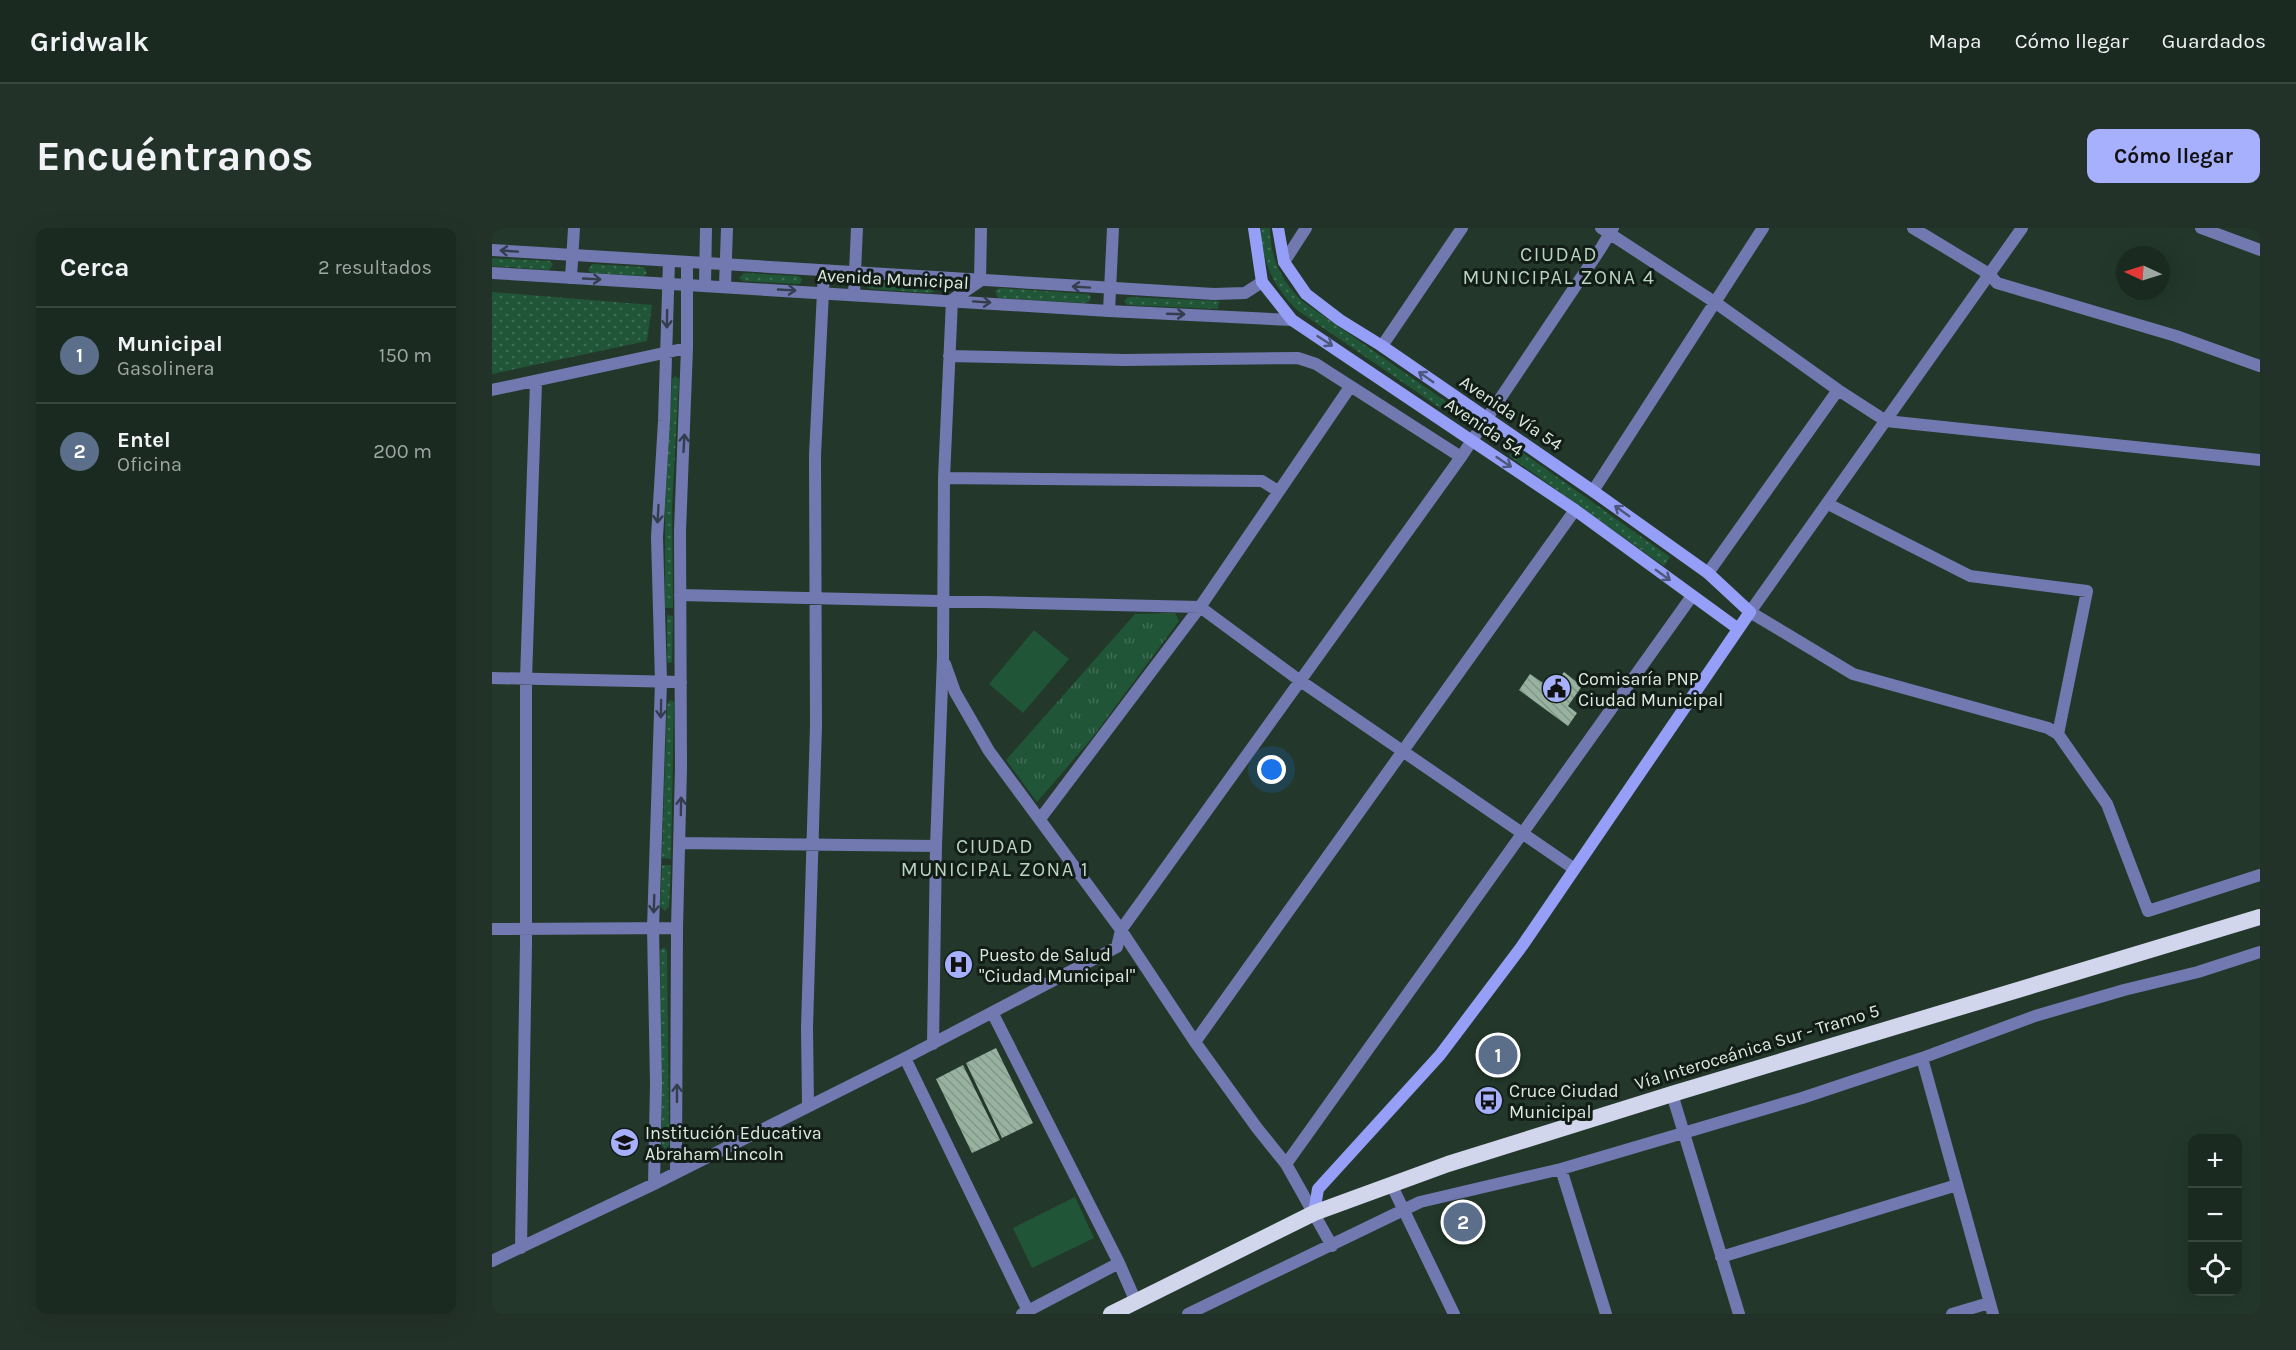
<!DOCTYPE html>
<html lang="es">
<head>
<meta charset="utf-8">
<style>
  :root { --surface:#1a2a20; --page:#233229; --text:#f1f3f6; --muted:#9fa7a5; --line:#38463e; --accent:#a7b0fc }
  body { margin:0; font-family:Karla,sans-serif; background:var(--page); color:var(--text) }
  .controls { position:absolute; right:18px; bottom:18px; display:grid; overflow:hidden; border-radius:12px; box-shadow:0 6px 24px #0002 }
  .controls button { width:54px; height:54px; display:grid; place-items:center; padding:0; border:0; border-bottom:2px solid var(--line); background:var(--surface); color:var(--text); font:30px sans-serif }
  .compass { position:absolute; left:1624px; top:18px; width:54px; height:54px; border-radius:50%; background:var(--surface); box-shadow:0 6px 24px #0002; rotate:274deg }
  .you { position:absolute; left:780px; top:542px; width:21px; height:21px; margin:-15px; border:4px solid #fff; border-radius:50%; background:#1a73e8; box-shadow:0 0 0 9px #1a73e833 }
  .badge { display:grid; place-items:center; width:39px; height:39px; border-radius:50%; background:var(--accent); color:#fff; font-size:20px; font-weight:700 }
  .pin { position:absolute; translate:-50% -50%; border:3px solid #fff; box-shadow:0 2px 6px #0006 }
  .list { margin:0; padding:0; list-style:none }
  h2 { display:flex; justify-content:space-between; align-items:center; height:78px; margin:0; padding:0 24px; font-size:26px }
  h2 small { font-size:20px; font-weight:400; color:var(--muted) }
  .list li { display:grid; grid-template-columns:39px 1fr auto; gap:18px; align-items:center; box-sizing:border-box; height:96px; padding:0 24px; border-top:2px solid var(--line) }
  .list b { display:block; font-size:22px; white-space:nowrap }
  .list p { margin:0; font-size:20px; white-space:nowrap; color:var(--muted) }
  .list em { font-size:20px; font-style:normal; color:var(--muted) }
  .icon { flex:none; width:33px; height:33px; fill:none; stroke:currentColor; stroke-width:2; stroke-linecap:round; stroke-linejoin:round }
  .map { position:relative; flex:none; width:1768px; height:1086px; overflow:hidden; border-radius:12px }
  header { display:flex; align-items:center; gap:36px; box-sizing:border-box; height:84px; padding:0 30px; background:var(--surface); border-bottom:2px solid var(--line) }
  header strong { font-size:28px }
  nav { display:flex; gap:33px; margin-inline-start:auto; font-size:21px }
  .intro { display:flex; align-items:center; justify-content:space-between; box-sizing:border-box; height:144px; padding:0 36px }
  h1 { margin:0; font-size:42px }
  .button { padding:15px 27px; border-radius:12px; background:var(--accent); color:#111; font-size:21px; font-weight:700 }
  main { display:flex; gap:36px; padding:0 36px }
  aside { flex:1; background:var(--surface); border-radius:12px; box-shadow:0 6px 24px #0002 }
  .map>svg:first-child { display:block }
</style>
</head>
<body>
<header>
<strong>Gridwalk</strong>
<nav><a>Mapa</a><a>Cómo llegar</a><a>Guardados</a></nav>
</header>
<div class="intro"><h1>Encuéntranos</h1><a class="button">Cómo llegar</a></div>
<main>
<aside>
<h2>Cerca<small>2 resultados</small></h2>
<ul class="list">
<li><span class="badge" style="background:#5c6f8a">1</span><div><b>Municipal</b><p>Gasolinera</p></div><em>150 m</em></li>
<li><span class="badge" style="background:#5c6f8a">2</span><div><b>Entel</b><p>Oficina</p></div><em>200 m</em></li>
</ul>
</aside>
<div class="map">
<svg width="1768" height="1086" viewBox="0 0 1768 1086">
  <defs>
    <pattern id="grass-dots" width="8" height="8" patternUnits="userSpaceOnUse" patternTransform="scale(1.5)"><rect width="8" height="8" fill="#205537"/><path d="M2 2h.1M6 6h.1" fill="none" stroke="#406e54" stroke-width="1.8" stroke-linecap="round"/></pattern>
    <pattern id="park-tufts" width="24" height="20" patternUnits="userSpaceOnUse" patternTransform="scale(1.5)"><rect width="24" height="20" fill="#205537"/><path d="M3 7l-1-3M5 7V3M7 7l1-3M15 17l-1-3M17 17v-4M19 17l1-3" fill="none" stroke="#406e54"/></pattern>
    <pattern id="building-back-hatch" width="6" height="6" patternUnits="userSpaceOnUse" patternTransform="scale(1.5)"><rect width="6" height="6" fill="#98b2a0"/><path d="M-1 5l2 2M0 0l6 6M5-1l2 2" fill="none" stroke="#829789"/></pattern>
  </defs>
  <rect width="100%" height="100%" fill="#23382a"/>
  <!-- grass -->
  <path fill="url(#grass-dots)" d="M769,0H778C778,30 789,52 810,73L959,177L954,184L805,82C782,59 769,33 769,0Z
    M0,30L58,33L61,36L57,42L0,38Z
    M100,36L152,39L155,45L152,48L99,45L96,42Z
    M252,45L306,48L310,51L308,56H305L251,53L247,50Z
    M377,53L439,56L442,58L443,63L438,65L379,61L375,58Z
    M508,60L595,66L598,67L599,72L594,75L506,70L503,63Z
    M0,64L160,77L155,113L0,146Z
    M636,69L727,73L726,81L635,77L632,73Z
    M183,148L187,151L180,279L181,380H173V279L180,151Z
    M1023,219L1178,329L1172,338L1017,228Z
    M175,387L181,388L180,434L178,435L175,434Z
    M178,472L182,474L179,631L170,630L175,476Z
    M170,637H179L177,678L173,683L168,678Z
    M172,719L175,723L177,917L173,922L170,917L168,722Z"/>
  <!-- park -->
  <path fill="url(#park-tufts)" d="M683,385L687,393L600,510L545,574L514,532L643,386Z"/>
  <!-- pitch -->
  <path fill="#205537" d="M542,402L577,431L531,485L497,456Z
    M583,969L602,1010L540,1040L521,1000Z"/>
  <!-- building -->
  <path fill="url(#building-back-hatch)" d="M1072,444L1090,458L1076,478L1085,485L1076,498L1027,462L1038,446L1060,461Z
    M1006,805L1018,841L1002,847L990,811Z
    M504,820L541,895L510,910L474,835Z
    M471,837L508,912L480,925L444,851Z"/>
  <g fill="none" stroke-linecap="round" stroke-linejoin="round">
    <!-- minor -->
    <path stroke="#7279b0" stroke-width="12" d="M1109,0L1224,75L1346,162L1394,193L1768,232
      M1421,0L1497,46L1505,55L1684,108L1768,138
      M1709,0L1768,22
      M792,34L814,0
      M79,50L82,0
      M213,57L214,0
      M233,58L235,0
      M362,66L365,0
      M617,83L621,0
      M890,118L970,0
      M457,128L632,132L806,130L824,136L969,229
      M0,162L195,120
      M452,250L770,253L786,263
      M1101,263L1271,0
      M1336,276L1478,348L1595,363L1566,506
      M1216,345L1346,162
      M188,367L708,379L807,452L1081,640
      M1258,384L1361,446L1556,500L1566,506L1615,576L1656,683L1768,647
      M453,436L463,464L497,523L629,702L703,814L765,900L794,936L840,1018
      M0,450L189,454
      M548,591L708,379L858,159
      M188,615L444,618
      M0,701L185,700
      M501,786L627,1035L644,1074
      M703,814L1083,282
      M441,816L444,618L451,429L452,250L460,72L488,53L489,0
      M413,830L536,1083
      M1430,830L1501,1086
      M1180,866L1247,1086
      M316,878L315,800L324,498L323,227L332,43
      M794,936L1200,368
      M1069,941L1114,1086
      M184,945L185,700L189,540L188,303L195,120V34
      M162,956L164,855L161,700L169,454L165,309L172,193L177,33
      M900,958L962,1086
      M29,1020L34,716V451L44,154
      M1229,1029L1465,957
      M0,1033L162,956L413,830L625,719L629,702L969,229L1109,20L1121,0
      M530,1086L627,1035
      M696,1086L928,974L1069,941L1310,870L1430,830L1543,788L1632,762L1706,744L1768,724
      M1460,1086L1497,1075"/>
    <!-- tertiary -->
    <path stroke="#7279b0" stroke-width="12" d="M0,22L722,66L753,65L770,54
      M0,45L617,83L800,92
      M1258,384L1530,0"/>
    <!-- secondary -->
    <path stroke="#969ff8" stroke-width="12" d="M762,0L770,54L800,92L1083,282L1245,400
      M786,0L792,34L814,66L848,92L890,118L1101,263L1216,345L1258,384L1030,718L948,827L826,961L822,985"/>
    <!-- trunk -->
    <path stroke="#d2d6ec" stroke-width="16" d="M619,1086L822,985L956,936L1180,866L1768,689"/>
  </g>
  <!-- one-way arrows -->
  <defs><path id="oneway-shaft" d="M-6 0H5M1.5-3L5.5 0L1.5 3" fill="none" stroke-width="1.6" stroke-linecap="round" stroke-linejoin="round" transform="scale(1.5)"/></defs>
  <g stroke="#343d4d">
    <use href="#oneway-shaft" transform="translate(17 23) rotate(-176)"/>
    <use href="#oneway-shaft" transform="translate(100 51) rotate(3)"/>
    <use href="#oneway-shaft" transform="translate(589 59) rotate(-176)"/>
    <use href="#oneway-shaft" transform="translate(295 62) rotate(3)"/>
    <use href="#oneway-shaft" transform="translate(490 74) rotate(4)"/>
    <use href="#oneway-shaft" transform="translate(684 86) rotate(2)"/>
    <use href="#oneway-shaft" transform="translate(175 91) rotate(91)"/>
    <use href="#oneway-shaft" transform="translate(192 215) rotate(-87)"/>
    <use href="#oneway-shaft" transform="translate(166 286) rotate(93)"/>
    <use href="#oneway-shaft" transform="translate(169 481) rotate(91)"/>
    <use href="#oneway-shaft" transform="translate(189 578) rotate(-89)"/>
    <use href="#oneway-shaft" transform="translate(162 676) rotate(92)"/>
    <use href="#oneway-shaft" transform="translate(185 865) rotate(-90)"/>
  </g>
  <g stroke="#4e587c">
    <use href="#oneway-shaft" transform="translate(833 113) rotate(33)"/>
    <use href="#oneway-shaft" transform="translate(934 149) rotate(-145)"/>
    <use href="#oneway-shaft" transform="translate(1012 234) rotate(34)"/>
    <use href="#oneway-shaft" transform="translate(1130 283) rotate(-144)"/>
    <use href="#oneway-shaft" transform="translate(1171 347) rotate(36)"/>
  </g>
  <!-- icons -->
  <defs>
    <symbol id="civic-disc" viewBox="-11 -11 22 22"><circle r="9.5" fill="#a7b0fc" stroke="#131d17"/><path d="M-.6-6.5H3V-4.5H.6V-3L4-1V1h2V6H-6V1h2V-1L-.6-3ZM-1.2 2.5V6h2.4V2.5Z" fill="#111"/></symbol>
    <symbol id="hospital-disc" viewBox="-11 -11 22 22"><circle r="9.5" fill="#a7b0fc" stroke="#131d17"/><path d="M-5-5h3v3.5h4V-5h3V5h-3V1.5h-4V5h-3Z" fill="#111"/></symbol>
    <symbol id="bus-disc" viewBox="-11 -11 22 22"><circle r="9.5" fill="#a7b0fc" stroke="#131d17"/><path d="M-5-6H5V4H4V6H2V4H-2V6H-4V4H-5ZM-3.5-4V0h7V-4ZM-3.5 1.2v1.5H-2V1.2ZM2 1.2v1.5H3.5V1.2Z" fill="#111"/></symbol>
    <symbol id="school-disc" viewBox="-11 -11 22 22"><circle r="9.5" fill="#a7b0fc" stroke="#131d17"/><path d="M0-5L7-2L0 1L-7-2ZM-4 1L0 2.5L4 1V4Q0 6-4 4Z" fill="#111"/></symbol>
  </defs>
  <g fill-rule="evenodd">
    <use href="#civic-disc" x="1048" y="444" width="33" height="33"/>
    <use href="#hospital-disc" x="450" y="720" width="33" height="33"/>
    <use href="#bus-disc" x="980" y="856" width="33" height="33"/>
    <use href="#school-disc" x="116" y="898" width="33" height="33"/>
  </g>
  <g text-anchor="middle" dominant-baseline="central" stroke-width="6" stroke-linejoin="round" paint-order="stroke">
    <!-- street labels -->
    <g font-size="18" fill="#ddeae1" stroke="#131d17">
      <text transform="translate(401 51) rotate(3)">Avenida Municipal</text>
      <text transform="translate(1019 185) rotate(34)">Avenida Vía 54</text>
      <text transform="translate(992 199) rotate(34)">Avenida 54</text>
      <text transform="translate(1265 819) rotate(-17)">Vía Interoceánica Sur - Tramo 5</text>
    </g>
    <!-- poi labels -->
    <g font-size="18" fill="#ddeae1" stroke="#131d17" text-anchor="start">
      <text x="1086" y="451">Comisaría PNP<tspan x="1086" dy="21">Ciudad Municipal</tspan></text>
      <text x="487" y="727">Puesto de Salud<tspan x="487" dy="21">"Ciudad Municipal"</tspan></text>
      <text x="1017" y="863">Cruce Ciudad<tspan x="1017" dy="21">Municipal</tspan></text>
      <text x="153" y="905">Institución Educativa<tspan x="153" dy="21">Abraham Lincoln</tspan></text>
    </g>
    <!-- neighbourhood labels -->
    <g font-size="20" letter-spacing="1.5" fill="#b9d3c1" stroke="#131d17">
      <text x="1067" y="26">CIUDAD<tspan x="1067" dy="23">MUNICIPAL ZONA 4</tspan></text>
      <text x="503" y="618">CIUDAD<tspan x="503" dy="23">MUNICIPAL ZONA 1</tspan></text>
    </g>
  </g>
</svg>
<div class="controls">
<button>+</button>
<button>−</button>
<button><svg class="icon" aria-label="locate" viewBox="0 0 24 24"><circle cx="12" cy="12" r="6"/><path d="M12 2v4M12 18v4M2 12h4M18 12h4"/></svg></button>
</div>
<svg class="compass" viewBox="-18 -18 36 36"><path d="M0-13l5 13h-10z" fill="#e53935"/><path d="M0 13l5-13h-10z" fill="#9fa7a5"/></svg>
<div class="you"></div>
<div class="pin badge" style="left:1006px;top:827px;background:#5c6f8a">1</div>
<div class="pin badge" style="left:971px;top:994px;background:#5c6f8a">2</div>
</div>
</main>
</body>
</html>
